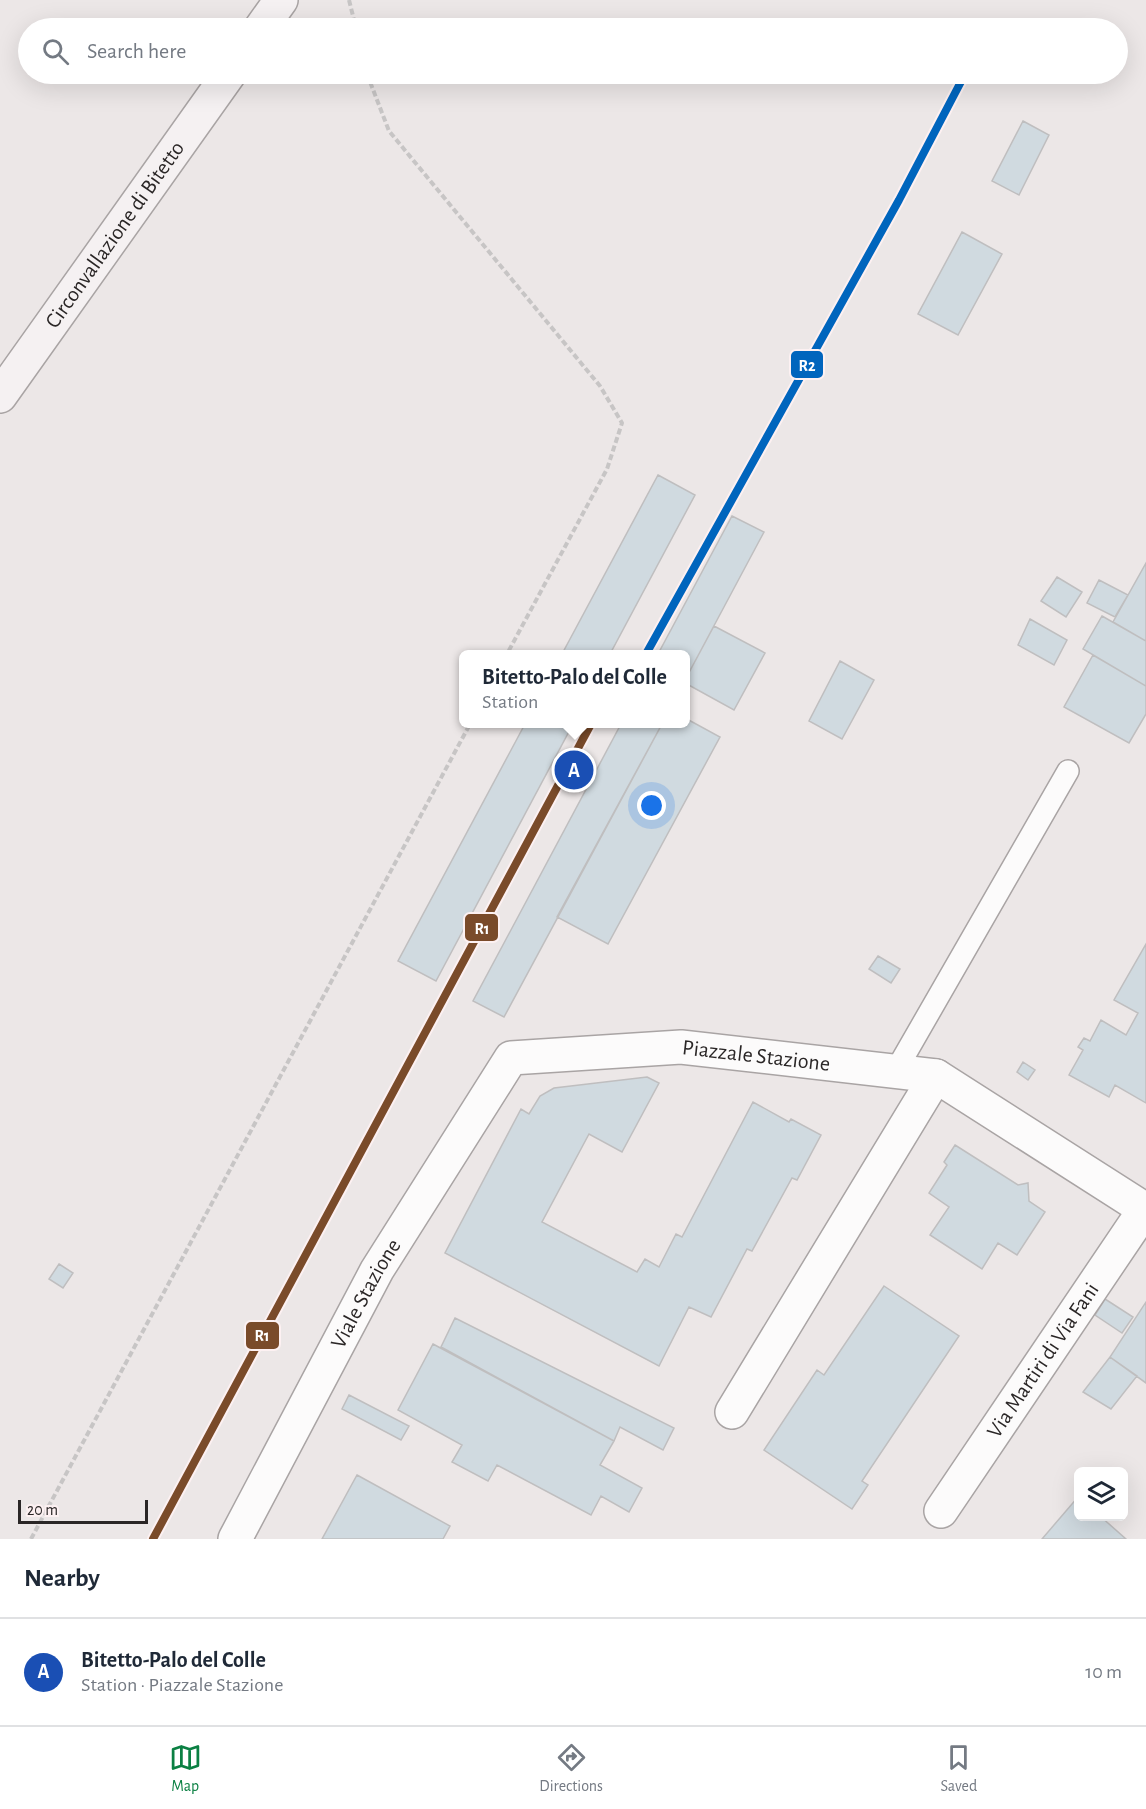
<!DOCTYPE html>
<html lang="en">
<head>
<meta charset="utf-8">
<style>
  :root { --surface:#fff; --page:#f2f2f3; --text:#1f2937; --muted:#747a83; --line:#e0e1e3; --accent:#0b8043 }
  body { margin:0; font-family:"Alegreya Sans",sans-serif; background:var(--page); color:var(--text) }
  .controls { position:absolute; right:18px; bottom:18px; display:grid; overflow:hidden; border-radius:9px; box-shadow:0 6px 24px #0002 }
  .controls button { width:54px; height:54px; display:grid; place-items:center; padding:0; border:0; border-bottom:2px solid var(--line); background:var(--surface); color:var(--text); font:30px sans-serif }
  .scale { position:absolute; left:18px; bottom:15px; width:130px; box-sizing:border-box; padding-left:6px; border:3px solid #2a2626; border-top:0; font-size:16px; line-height:21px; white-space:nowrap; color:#2a2626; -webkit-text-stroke:4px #fdf1f2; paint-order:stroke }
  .you { position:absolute; left:652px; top:806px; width:21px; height:21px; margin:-15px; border:4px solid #fff; border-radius:50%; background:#1a73e8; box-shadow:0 0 0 9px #1a73e833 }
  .badge { display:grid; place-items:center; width:39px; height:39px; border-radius:50%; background:var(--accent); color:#fff; font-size:20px; font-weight:700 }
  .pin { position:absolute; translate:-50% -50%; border:3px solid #fff; box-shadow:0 2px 6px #0006 }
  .popup { position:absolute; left:459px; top:650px; width:231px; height:78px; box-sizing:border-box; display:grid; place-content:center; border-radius:9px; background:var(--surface); filter:drop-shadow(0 2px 4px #0005); font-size:20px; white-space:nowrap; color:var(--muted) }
  .popup b { font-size:22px; color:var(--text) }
  .popup::after { content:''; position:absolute; left:50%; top:100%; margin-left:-12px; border:12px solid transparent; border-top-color:var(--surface) }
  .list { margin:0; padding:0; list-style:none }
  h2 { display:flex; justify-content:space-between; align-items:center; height:78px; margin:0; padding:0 24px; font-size:26px }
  h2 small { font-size:20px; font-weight:400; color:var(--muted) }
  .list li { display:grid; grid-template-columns:39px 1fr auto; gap:18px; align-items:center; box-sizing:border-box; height:108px; padding:0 24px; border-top:2px solid var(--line) }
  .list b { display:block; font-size:22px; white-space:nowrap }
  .list p { margin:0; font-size:20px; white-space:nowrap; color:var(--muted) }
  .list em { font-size:20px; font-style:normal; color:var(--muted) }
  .icon { flex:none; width:33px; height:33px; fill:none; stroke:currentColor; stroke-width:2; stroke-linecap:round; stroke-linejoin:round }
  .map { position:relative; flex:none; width:1146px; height:1539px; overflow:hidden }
  .search { position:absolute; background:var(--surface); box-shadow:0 6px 24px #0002; left:18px; right:18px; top:18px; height:66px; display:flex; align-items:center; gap:15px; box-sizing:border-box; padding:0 21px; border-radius:33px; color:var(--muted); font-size:22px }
  .sheet { height:186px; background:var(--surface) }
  nav { display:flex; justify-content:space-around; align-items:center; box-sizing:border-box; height:84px; border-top:2px solid var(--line); background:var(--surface); font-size:16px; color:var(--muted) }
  nav a { display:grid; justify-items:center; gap:3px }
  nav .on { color:var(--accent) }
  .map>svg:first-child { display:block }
</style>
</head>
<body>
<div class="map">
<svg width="1146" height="1539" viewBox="0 0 1146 1539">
  <rect width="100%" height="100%" fill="#ece7e7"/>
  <!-- building -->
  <path fill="#d0dae0" stroke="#bfbebf" stroke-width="1.5" d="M1023,121L1049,135L1019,195L992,181Z
    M962,232L1002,254L958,335L918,314Z
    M658,475L695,495L610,654H562Z
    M732,516L764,532L685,680V654H658Z
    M1146,563V641L1113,622Z
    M1057,577L1082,592L1066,617L1041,601Z
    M1099,580L1128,595L1115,617L1087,603Z
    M1102,616L1146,641V686L1083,649Z
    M1030,619L1067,640L1054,665L1018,645Z
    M714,626L765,653L734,710L685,683V680Z
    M1093,655L1146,686V714L1129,743L1064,707Z
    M840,661L874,680L842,739L809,721Z
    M685,718L720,737L608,944L557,917L662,724H685Z
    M525,724H573L436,981L398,961Z
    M621,724H662L504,1017L473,1001Z
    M1146,944V1103L1115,1085L1109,1097L1069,1075L1083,1050L1078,1047L1084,1038L1090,1041L1101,1020L1126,1035L1138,1013L1114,1000Z
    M878,956L900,969L891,983L869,969Z
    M1023,1062L1035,1070L1028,1080L1017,1072Z
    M647,1077L659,1083L622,1152L589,1134L542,1222L637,1272L645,1259L659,1267L676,1234L682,1237L753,1102L789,1122L791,1119L821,1135L797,1180L792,1178L752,1251L747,1249L711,1317L689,1307L659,1366L445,1253L521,1109L529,1114L540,1096L554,1088Z
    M955,1145L1018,1185L1028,1183L1029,1201L1045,1212L1017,1255L998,1243L982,1269L930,1235L949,1207L929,1193L947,1165L944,1162Z
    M59,1264L73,1273L63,1288L49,1279Z
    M884,1286L959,1336L862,1481L868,1485L852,1509L764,1450L817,1370L824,1375Z
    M1105,1299L1133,1317L1122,1333L1095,1315Z
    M1146,1302V1383L1110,1357Z
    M455,1318L674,1428L663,1450L620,1427L614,1441L441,1347Z
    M433,1344L614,1441L600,1465L642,1488L629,1512L601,1496L591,1515L497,1465L488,1481L452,1462L462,1445L398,1410Z
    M1110,1357L1137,1376L1111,1409L1083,1392Z
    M349,1395L409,1426L401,1440L342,1409Z
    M357,1475L450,1526L443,1539H322Z
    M1078,1497V1516H1100L1126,1539H1042Z"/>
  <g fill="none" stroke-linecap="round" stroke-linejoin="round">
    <defs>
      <path id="service" d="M895,1072L1068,771"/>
      <g id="minor">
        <path d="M732,1412L936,1076"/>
        <path id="s1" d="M941,1511L1145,1209"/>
        <path id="s2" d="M235,1539L377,1270L511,1058L681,1047L936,1076L1146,1210"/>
      </g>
      <g id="secondary">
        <path d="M261,28L281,0"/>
        <path id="s3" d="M0,396L229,74"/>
      </g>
    </defs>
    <!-- service casing -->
    <use href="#service" stroke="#a9a4a4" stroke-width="24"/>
    <!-- minor casing -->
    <use href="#minor" stroke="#a9a4a4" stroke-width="36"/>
    <!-- secondary casing -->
    <use href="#secondary" stroke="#a9a4a4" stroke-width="36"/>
    <!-- path -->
    <path stroke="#c7c5c5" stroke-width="4" stroke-dasharray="6 3" stroke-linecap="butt" d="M349,0L356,28
      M367,74L389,131L600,386L622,423L607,469L507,654
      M31,1539L470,724"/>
    <!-- service -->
    <use href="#service" stroke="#fcfbfb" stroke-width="21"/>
    <!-- minor -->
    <use href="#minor" stroke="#fcfbfb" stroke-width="33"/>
    <!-- secondary -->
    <use href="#secondary" stroke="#f5f1f2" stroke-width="33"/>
    <defs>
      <path id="rail-1" d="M153,1539L591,724"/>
      <path id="rail-2" d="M646,654L899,200L965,74"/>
    </defs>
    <!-- rail-1 casing -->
    <use href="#rail-1" stroke="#fdf1f2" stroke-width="12"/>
    <!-- rail-2 casing -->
    <use href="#rail-2" stroke="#fdf1f2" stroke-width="12"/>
    <!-- rail-1 -->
    <use href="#rail-1" stroke="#7a4b2a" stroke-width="8"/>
    <!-- rail-2 -->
    <use href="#rail-2" stroke="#0065bd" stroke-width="8"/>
  </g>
  <g text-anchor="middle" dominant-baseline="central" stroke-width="5" stroke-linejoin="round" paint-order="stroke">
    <!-- street labels -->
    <g font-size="22" fill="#2a2626" stroke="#fdf1f2">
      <text stroke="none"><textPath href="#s3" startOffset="198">Circonvallazione di Bitetto</textPath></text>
      <text stroke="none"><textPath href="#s2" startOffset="801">Piazzale Stazione</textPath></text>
      <text stroke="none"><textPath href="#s2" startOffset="278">Viale Stazione</textPath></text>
      <text stroke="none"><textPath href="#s1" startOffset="182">Via Martiri di Via Fani</textPath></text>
    </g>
  </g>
  <g stroke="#fdf1f2" stroke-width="2">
    <rect x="790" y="350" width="34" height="29" rx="6" fill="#0065bd"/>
    <rect x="464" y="913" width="35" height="29" rx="6" fill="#7a4b2a"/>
    <rect x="245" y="1321" width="35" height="29" rx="6" fill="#7a4b2a"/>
  </g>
  <g font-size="16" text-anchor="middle" font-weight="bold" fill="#fff">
    <text x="807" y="371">R2</text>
    <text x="482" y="934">R1</text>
    <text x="262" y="1341">R1</text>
  </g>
</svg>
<div class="controls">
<button><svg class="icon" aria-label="layers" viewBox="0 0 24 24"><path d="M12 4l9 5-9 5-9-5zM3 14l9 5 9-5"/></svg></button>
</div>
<div class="scale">20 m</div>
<div class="you"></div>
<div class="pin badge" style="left:574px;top:770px;background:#1a4fb4">A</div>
<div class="popup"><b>Bitetto-Palo del Colle</b>Station</div>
<div class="search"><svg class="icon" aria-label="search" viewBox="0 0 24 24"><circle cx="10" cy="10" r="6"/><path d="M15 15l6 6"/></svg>Search here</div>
</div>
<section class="sheet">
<h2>Nearby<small></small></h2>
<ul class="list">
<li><span class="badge" style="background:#1a4fb4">A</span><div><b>Bitetto-Palo del Colle</b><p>Station · Piazzale Stazione</p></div><em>10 m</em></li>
</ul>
</section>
<nav>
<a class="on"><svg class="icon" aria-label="map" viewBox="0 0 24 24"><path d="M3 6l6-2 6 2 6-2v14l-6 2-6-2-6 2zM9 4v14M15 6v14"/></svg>Map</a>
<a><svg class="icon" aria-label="directions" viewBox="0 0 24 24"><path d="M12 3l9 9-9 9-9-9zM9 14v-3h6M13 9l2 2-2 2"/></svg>Directions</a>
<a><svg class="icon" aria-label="saved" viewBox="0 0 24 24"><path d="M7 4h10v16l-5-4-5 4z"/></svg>Saved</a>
</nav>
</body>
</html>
